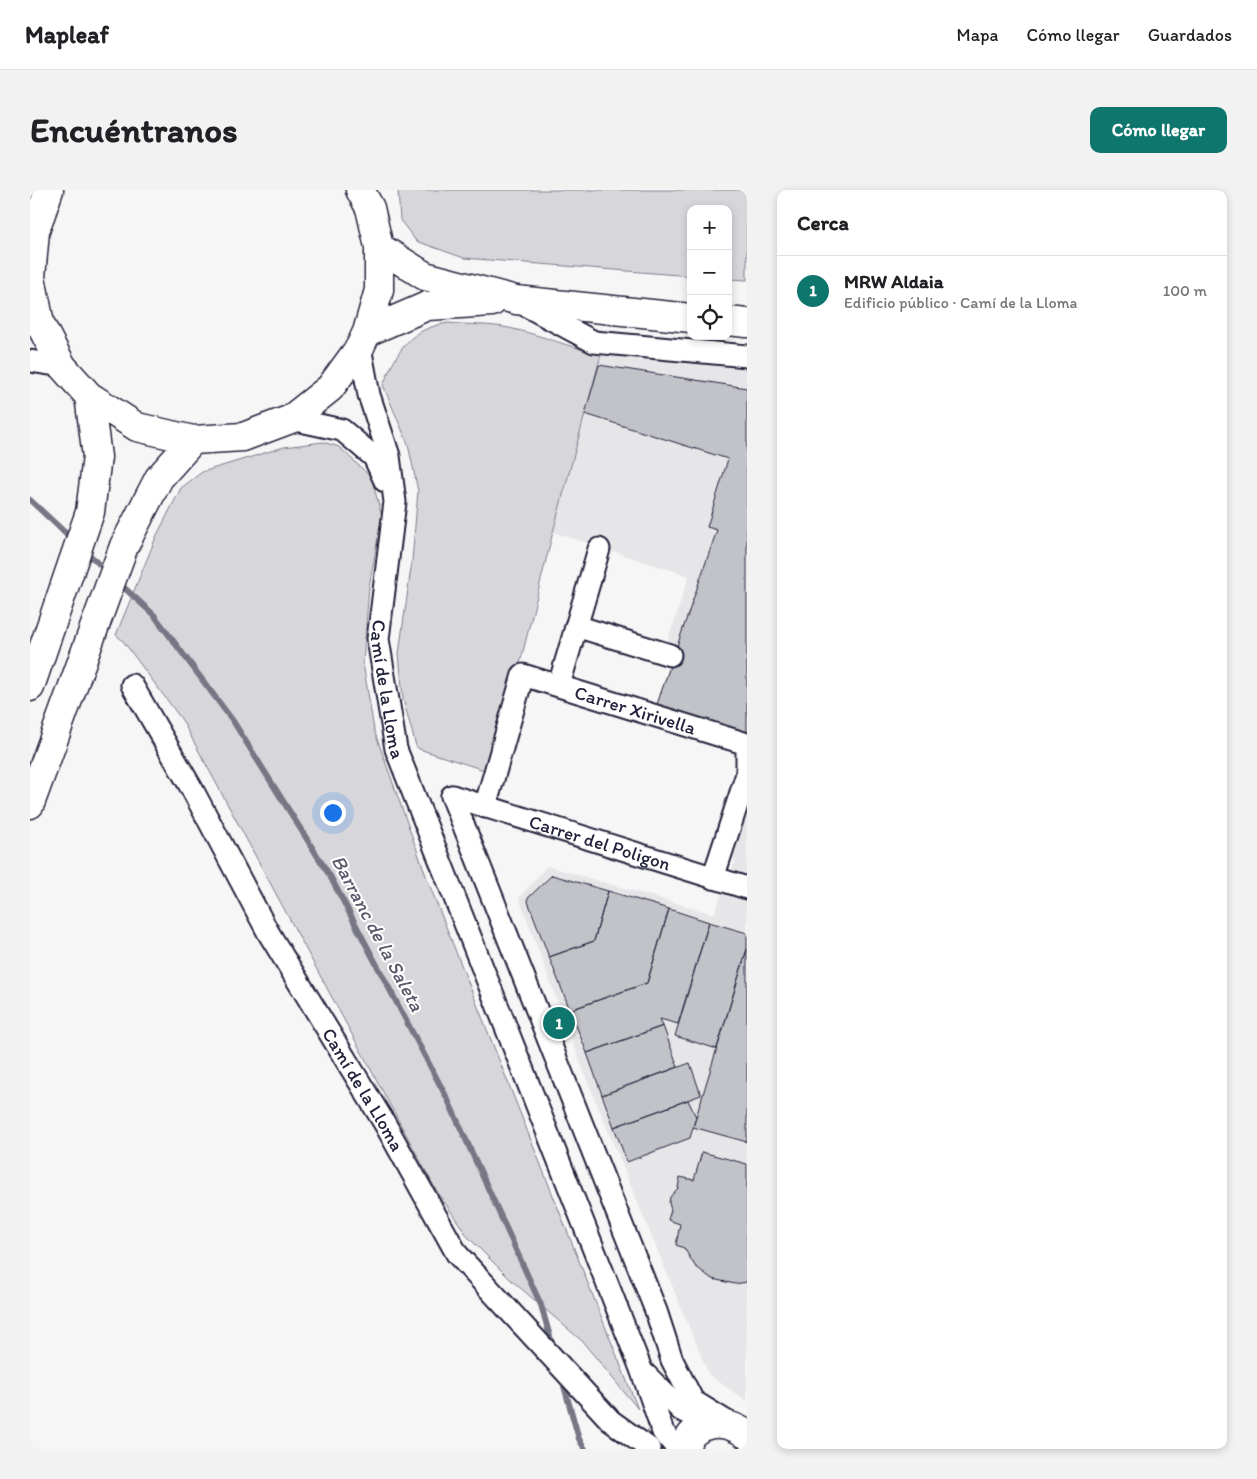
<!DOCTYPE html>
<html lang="es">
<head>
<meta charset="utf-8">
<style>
  :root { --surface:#fff; --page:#f2f2f2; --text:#202124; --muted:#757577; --line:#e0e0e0; --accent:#0f766e }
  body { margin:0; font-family:Itim,sans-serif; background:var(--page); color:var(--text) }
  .controls { position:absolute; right:15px; top:15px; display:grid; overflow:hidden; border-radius:10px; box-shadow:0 2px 8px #0003 }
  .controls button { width:45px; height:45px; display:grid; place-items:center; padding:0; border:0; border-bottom:1px solid var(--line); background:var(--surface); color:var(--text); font:25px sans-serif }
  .you { position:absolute; left:302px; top:622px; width:18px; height:18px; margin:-12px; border:4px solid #fff; border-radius:50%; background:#1a73e8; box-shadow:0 0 0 8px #1a73e833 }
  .badge { display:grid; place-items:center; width:32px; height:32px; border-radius:50%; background:var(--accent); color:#fff; font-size:16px; font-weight:700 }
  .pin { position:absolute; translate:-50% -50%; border:2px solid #fff; box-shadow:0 1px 5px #0006 }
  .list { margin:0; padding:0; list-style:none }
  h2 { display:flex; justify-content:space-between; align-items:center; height:65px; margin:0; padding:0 20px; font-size:21px }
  h2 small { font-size:16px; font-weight:400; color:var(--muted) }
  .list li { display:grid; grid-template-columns:32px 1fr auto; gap:15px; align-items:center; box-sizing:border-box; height:70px; padding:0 20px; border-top:1px solid var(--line) }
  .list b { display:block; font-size:19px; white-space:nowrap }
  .list p { margin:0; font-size:16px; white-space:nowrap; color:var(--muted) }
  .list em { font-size:16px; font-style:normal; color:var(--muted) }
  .icon { flex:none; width:28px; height:28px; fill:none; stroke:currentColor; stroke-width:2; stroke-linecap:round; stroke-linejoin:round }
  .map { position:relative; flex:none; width:717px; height:1259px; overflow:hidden; border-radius:10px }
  header { display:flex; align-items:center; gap:30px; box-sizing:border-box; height:70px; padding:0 25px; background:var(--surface); border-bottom:1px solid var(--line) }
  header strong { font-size:24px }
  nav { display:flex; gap:28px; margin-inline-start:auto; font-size:18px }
  .intro { display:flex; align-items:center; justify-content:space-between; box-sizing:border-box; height:120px; padding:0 30px }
  h1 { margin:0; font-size:35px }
  .button { padding:12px 22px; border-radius:10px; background:var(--accent); color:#fff; font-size:18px; font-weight:700 }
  main { display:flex; gap:30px; padding:0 30px }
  aside { flex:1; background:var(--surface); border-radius:10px; box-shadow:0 2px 8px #0003 }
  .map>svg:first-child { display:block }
</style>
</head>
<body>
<header>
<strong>Mapleaf</strong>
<nav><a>Mapa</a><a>Cómo llegar</a><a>Guardados</a></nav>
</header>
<div class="intro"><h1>Encuéntranos</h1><a class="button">Cómo llegar</a></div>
<main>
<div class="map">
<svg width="717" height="1259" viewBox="0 0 717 1259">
  <rect width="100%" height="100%" fill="#f6f6f7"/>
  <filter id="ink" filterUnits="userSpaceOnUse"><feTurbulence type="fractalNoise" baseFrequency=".02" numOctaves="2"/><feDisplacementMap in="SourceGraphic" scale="10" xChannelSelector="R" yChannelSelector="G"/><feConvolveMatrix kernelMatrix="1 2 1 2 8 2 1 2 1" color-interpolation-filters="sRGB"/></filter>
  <g filter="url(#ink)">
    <!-- built -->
    <path fill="#e6e6e9" d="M571,165L717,173V547L626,517L643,462L635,459L659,386L523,342Z
      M717,611V1211L679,1185L555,885L489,708L517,676L684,724L705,672L700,660Z"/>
    <!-- green -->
    <path fill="#d7d7db" stroke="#7c7c8b" d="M368,0H717V90L698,89V19H661V86L434,68L386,51L370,30Z
      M418,133C438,135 460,134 479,138C511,145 540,157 571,165L523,342L464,577L454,580L389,559L386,556L373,509L369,463L382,371L388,301L378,254L353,195C368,161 378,139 418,133Z
      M293,252L309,257L341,287L352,326L339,397L333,473L344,540L399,694L608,1219L552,1151L480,1089L438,1047L405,998L152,530L93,451L86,445L126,347L151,298L172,282L254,257Z"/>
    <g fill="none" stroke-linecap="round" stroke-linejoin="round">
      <!-- stream -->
      <path stroke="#767685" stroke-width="6" d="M0,310L43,350
        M54,360L78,382
        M89,393L124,425L203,531L300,686L418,910L511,1115L523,1157
        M532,1189L549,1249L555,1259"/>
    </g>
    <!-- building -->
    <path fill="#c2c2c9" stroke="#22223b" d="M569,175L717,198V547L626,517L687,340L677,337L698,269L555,224Z
      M522,685L578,701L564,751L519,767L497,709Z
      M578,701L639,719L617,793L540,820L519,767L564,751Z
      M639,719L679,732L648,834L630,829L633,836L557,863L540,820L617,793Z
      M679,732L717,743V759L687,859L645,846Z
      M717,759V952L663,937Z
      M633,836L648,877L572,905L557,863Z
      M660,873L671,905L584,937L572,905Z
      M658,910L666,927L660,948L597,972L584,937Z
      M672,962L717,974V1092L705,1094L682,1089L665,1076L654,1058L646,1055L650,1034L638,1030L641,1020L639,1013L640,1007L648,998L650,987L664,990Z"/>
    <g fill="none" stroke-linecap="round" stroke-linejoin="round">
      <defs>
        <g id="street">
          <path d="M493,114L564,152L717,166"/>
          <path id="s1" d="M330,157L339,205L359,266L365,312L348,449L366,559L611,1179L633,1242L648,1259"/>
          <path d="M0,171L32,176"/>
          <path d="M261,229L312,240L344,267L355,291"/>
          <path d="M546,436L640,465"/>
          <path id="s2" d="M102,495L162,599L238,742L355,934L427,1064L581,1231L620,1259"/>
          <path d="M529,495L569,359"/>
          <path d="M422,606L626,1121L642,1170L663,1211L702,1235"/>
          <path id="s3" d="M422,606L717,698"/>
          <path id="s4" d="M455,617L493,485L717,554V584L683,688"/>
          <path d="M616,1185L651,1220L679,1232"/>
        </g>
        <path id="secondary" d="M19,0L5,41L1,87L10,134L32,176L59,206L107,237L163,250L213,247L261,229L300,198L330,157L337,142L349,100V57L340,18L330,0
          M349,57L395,86L486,110L661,128
          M698,131L717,133
          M337,142L397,116L462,112
          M0,497L60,322L67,267L59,206
          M0,614L94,356L129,288L163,250
          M654,1259C663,1229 695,1228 717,1245"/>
      </defs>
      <!-- street casing -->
      <use href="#street" stroke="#22223b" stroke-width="25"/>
      <!-- secondary casing -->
      <use href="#secondary" stroke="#22223b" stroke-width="31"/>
      <!-- street -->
      <use href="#street" stroke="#fff" stroke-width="21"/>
      <!-- secondary -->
      <use href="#secondary" stroke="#fff" stroke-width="28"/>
    </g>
  </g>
  <g text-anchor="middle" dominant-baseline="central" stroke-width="4" stroke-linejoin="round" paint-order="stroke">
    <!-- street labels -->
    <g font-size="19" fill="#22223b" stroke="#fff">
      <text stroke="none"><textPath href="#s1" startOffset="348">Camí de la Lloma</textPath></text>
      <text stroke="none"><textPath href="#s4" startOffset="255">Carrer Xirivella</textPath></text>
      <text stroke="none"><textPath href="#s3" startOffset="155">Carrer del Poligon</textPath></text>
      <text stroke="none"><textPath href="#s2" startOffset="466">Camí de la Lloma</textPath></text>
    </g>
    <!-- water labels -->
    <g font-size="20" font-style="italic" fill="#5a5a6d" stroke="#fff">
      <text transform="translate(348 743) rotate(62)">Barranc de la Saleta</text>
    </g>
  </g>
</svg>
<div class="controls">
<button>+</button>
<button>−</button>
<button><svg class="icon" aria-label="locate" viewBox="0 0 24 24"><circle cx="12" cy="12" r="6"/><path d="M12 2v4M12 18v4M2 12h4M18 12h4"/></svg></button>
</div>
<div class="you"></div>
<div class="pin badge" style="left:529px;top:833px">1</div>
</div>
<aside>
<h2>Cerca<small></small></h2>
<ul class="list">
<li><span class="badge">1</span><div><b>MRW Aldaia</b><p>Edificio público · Camí de la Lloma</p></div><em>100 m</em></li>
</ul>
</aside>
</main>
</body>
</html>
